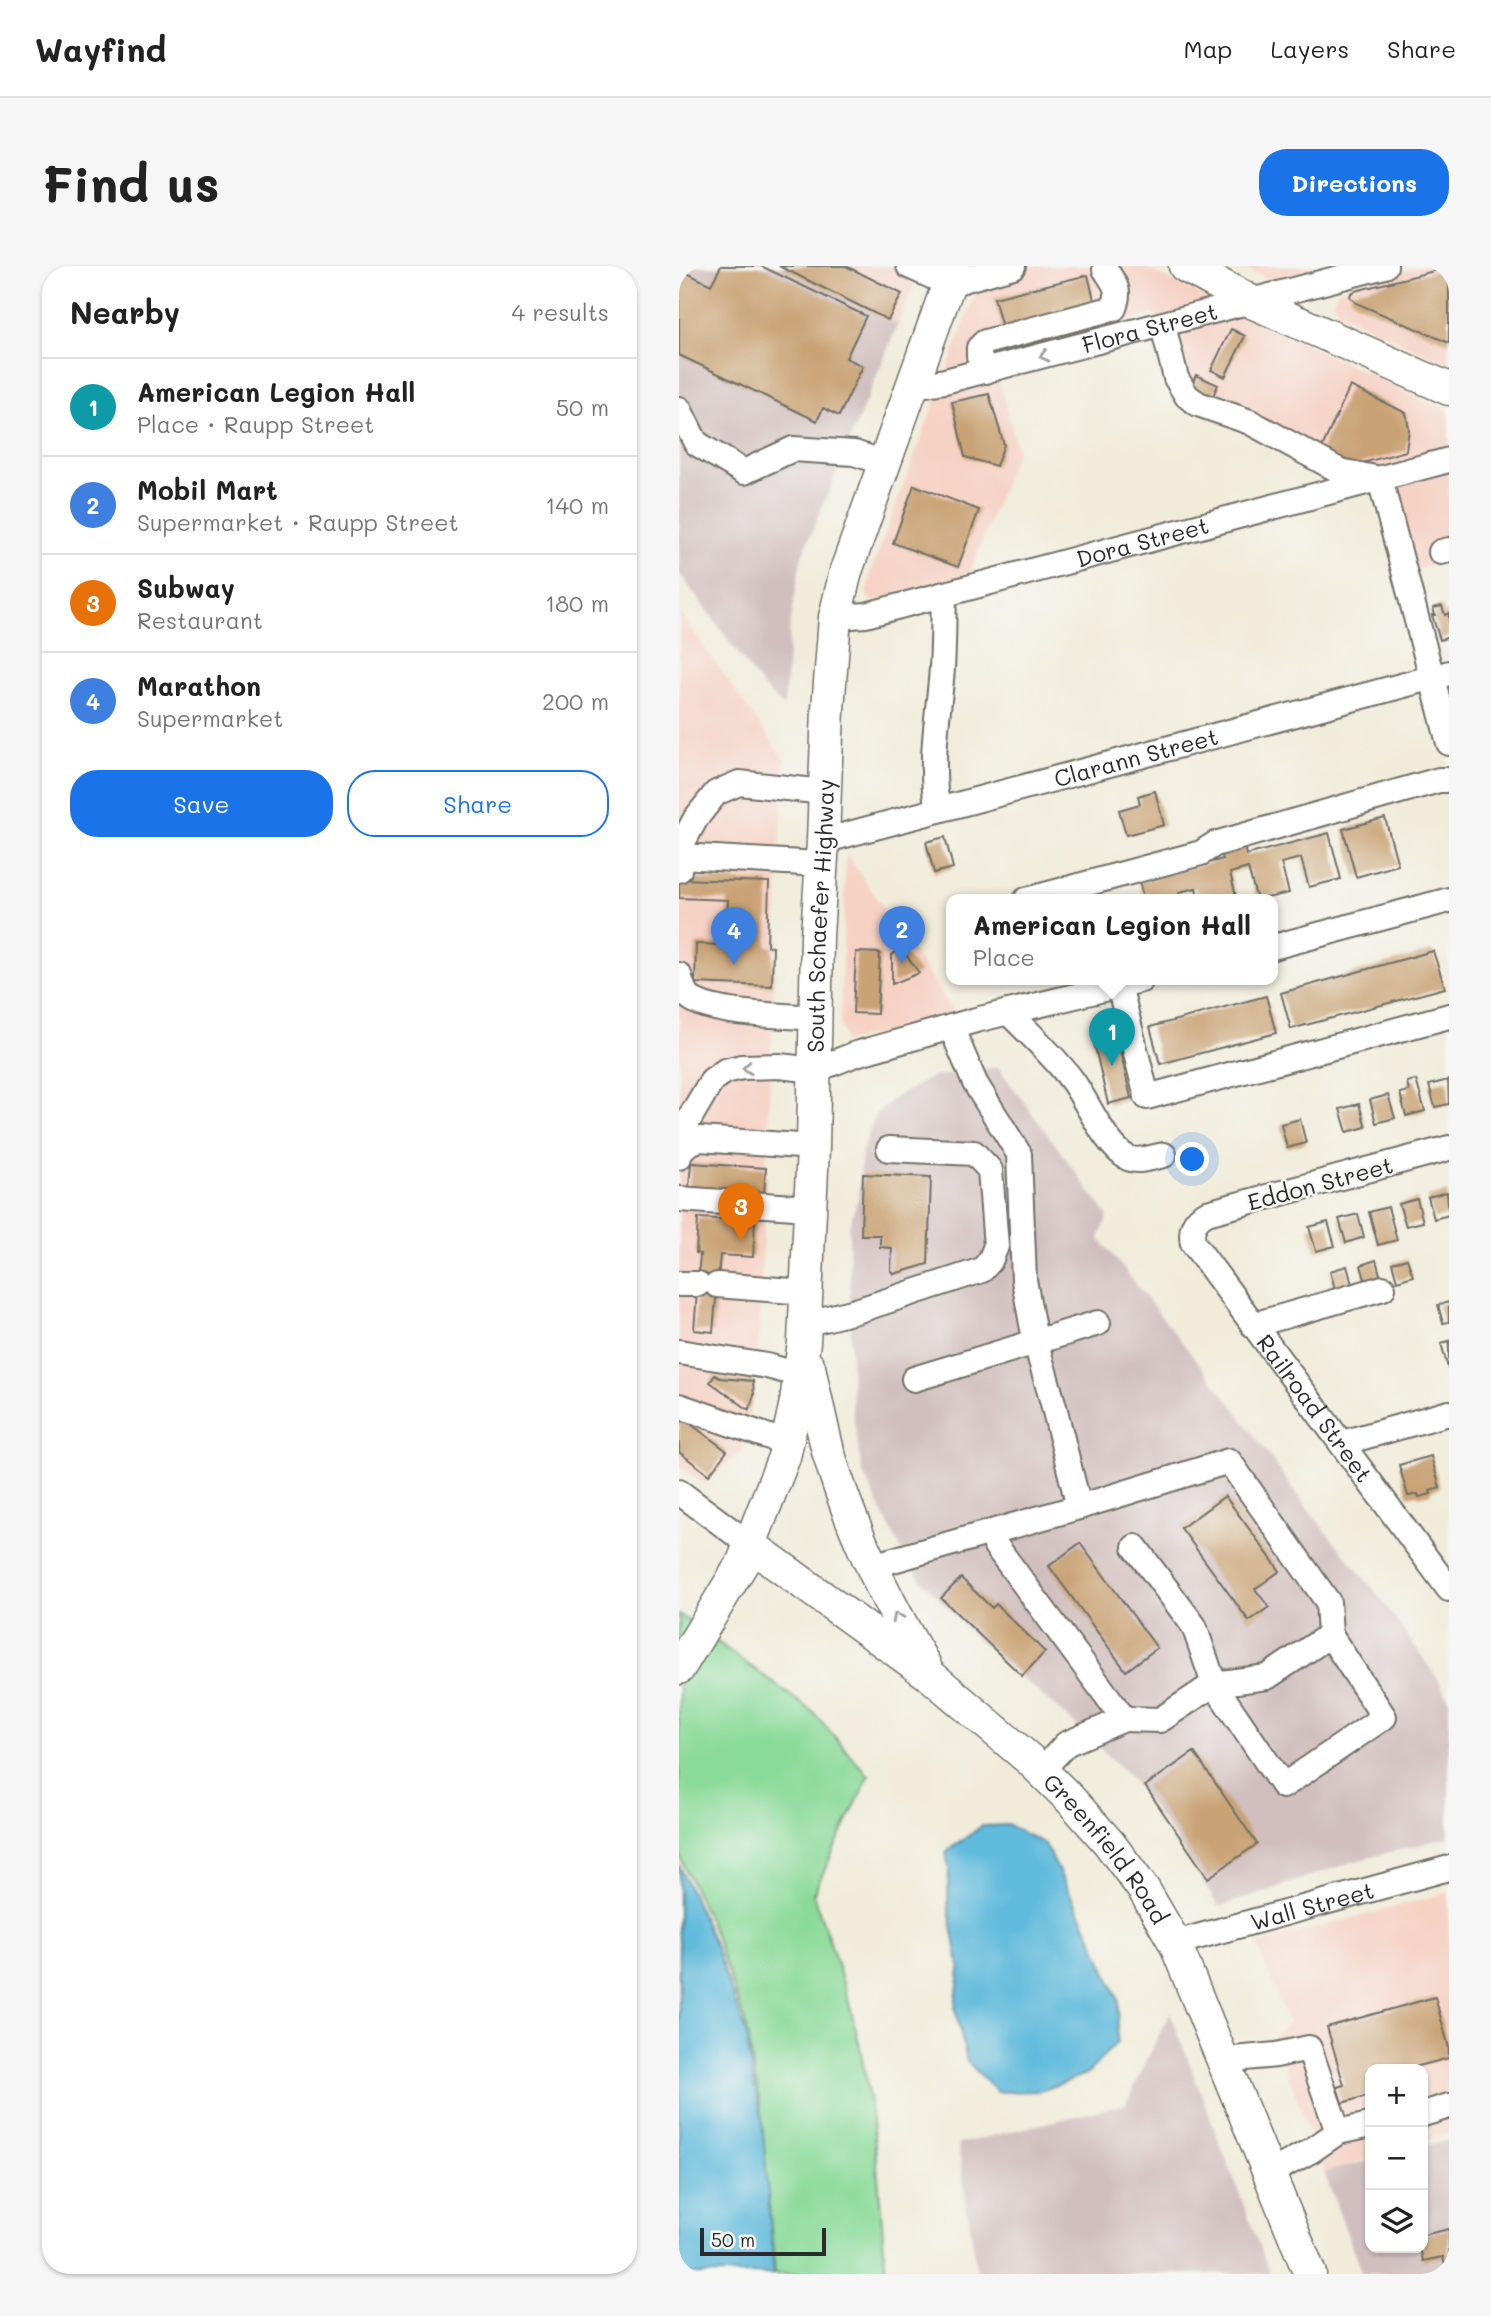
<!DOCTYPE html>
<html lang="en">
<head>
<meta charset="utf-8">
<style>
  :root { --surface:#fff; --page:#f6f6f6; --text:#222; --muted:#767676; --line:#e0e0e0; --accent:#1a73e8 }
  body { margin:0; font-family:Mali,sans-serif; background:var(--page); color:var(--text) }
  .controls { position:absolute; right:21px; bottom:21px; display:grid; overflow:hidden; border-radius:14px; box-shadow:0 2px 5px #0004 }
  .controls button { width:63px; height:63px; display:grid; place-items:center; padding:0; border:0; border-bottom:2px solid var(--line); background:var(--surface); color:var(--text); font:35px sans-serif }
  .scale { position:absolute; left:21px; bottom:18px; width:126px; box-sizing:border-box; padding-left:7px; border:4px solid #2b2b2b; border-top:0; font-size:19px; line-height:24px; white-space:nowrap; color:#2b2b2b; -webkit-text-stroke:5px #f6f6f2; paint-order:stroke }
  .you { position:absolute; left:514px; top:894px; width:24px; height:24px; margin:-18px; border:5px solid #fff; border-radius:50%; background:#1a73e8; box-shadow:0 0 0 10px #1a73e833 }
  .badge { display:grid; place-items:center; width:46px; height:46px; border-radius:50%; background:var(--accent); color:#fff; font-size:23px; font-weight:700 }
  .pin { position:absolute; translate:-50% -58px; filter:drop-shadow(0 2px 4px #0008) }
  .pin::after { content:''; position:absolute; top:37px; width:24px; height:21px; background:inherit; clip-path:polygon(0 0,100% 0,50% 100%) }
  .popup { position:absolute; left:267px; top:628px; width:332px; height:91px; box-sizing:border-box; display:grid; place-content:center; border-radius:14px; background:var(--surface); filter:drop-shadow(0 2px 5px #0005); font-size:23px; white-space:nowrap; color:var(--muted) }
  .popup b { font-size:26px; color:var(--text) }
  .popup::after { content:''; position:absolute; left:50%; top:100%; margin-left:-14px; border:14px solid transparent; border-top-color:var(--surface) }
  .list { margin:0; padding:0; list-style:none }
  h2 { display:flex; justify-content:space-between; align-items:center; height:91px; margin:0; padding:0 28px; font-size:30px }
  h2 small { font-size:23px; font-weight:400; color:var(--muted) }
  .list li { display:grid; grid-template-columns:46px 1fr auto; gap:21px; align-items:center; box-sizing:border-box; height:98px; padding:0 28px; border-top:2px solid var(--line) }
  .list b { display:block; font-size:26px; white-space:nowrap }
  .list p { margin:0; font-size:23px; white-space:nowrap; color:var(--muted) }
  .list em { font-size:23px; font-style:normal; color:var(--muted) }
  .actions { display:flex; gap:14px; padding:21px 28px }
  .actions a { flex:1; padding:16px 0; border:2px solid var(--accent); border-radius:28px; text-align:center; font-size:24px; color:var(--accent) }
  .actions .main { background:var(--accent); color:#fff }
  .icon { flex:none; width:38px; height:38px; fill:none; stroke:currentColor; stroke-width:2; stroke-linecap:round; stroke-linejoin:round }
  .map { position:relative; flex:none; width:770px; height:2008px; overflow:hidden; border-radius:28px }
  header { display:flex; align-items:center; gap:42px; box-sizing:border-box; height:98px; padding:0 35px; background:var(--surface); border-bottom:2px solid var(--line) }
  header strong { font-size:33px }
  nav { display:flex; gap:38px; margin-inline-start:auto; font-size:24px }
  .intro { display:flex; align-items:center; justify-content:space-between; box-sizing:border-box; height:168px; padding:0 42px }
  h1 { margin:0; font-size:49px }
  .button { padding:18px 32px; border-radius:28px; background:var(--accent); color:#fff; font-size:24px; font-weight:700 }
  main { display:flex; gap:42px; padding:0 42px }
  aside { flex:1; background:var(--surface); border-radius:28px; box-shadow:0 2px 5px #0004 }
  .map>svg:first-child { display:block }
</style>
</head>
<body>
<header>
<strong>Wayfind</strong>
<nav><a>Map</a><a>Layers</a><a>Share</a></nav>
</header>
<div class="intro"><h1>Find us</h1><a class="button">Directions</a></div>
<main>
<aside>
<h2>Nearby<small>4 results</small></h2>
<ul class="list">
<li><span class="badge" style="background:#0f9aa8">1</span><div><b>American Legion Hall</b><p>Place · Raupp Street</p></div><em>50 m</em></li>
<li><span class="badge" style="background:#3f7fe0">2</span><div><b>Mobil Mart</b><p>Supermarket · Raupp Street</p></div><em>140 m</em></li>
<li><span class="badge" style="background:#e8710a">3</span><div><b>Subway</b><p>Restaurant</p></div><em>180 m</em></li>
<li><span class="badge" style="background:#3f7fe0">4</span><div><b>Marathon</b><p>Supermarket</p></div><em>200 m</em></li>
</ul>
<div class="actions"><a class="main">Save</a><a>Share</a></div>
</aside>
<div class="map">
<svg width="770" height="2008" viewBox="0 0 770 2008">
  <rect width="100%" height="100%" fill="#f6f6f2"/>
  <filter id="ink" filterUnits="userSpaceOnUse"><feTurbulence type="fractalNoise" baseFrequency=".0143" numOctaves="2"/><feDisplacementMap in="SourceGraphic" scale="14" xChannelSelector="R" yChannelSelector="G"/><feConvolveMatrix kernelMatrix="1 2 1 2 8 2 1 2 1" color-interpolation-filters="sRGB"/></filter>
  <filter id="wash" filterUnits="userSpaceOnUse"><feTurbulence type="fractalNoise" baseFrequency=".00686" numOctaves="4" result="noise"/><feDisplacementMap in="SourceGraphic" scale="28" xChannelSelector="R" yChannelSelector="G"/><feGaussianBlur stdDeviation="1.57" result="paint"/><feColorMatrix in="noise" values="0 0 0 0 0 0 0 0 0 0 0 0 0 0 0 0 0 1.4 0 .05"/><feComposite in="paint" operator="in"/></filter>
  <g filter="url(#wash)">
    <rect width="100%" height="100%" fill="#f1ecda"/>
    <!-- built -->
    <path fill="#f6d2c5" d="M99,0H243L219,58Z
      M307,0H461L770,146V183L662,214L513,143L491,116L475,47L315,92L338,184L290,309L194,336L187,328L192,305Z
      M561,0H652L591,14Z
      M744,0H770V99L659,46L654,35L659,24Z
      M770,204V295L732,305L710,221Z
      M0,346L105,493L78,1106L64,1184L25,1218L0,1200Z
      M167,587L277,749L166,776L161,757Z
      M770,1626V1867L744,1875V1803H691V1892L645,1906L595,1770L609,1757L578,1678Z"/>
    <!-- industrial -->
    <path fill="#d1bfbf" d="M0,0H99L219,58L122,292L111,361L105,441L83,420L0,307Z
      M319,801L429,950L420,972L556,1143L631,1246L697,1326L759,1413L770,1434V1571L673,1596L540,1641L499,1577L451,1511L389,1452L298,1373L241,1312L226,1291L184,1208L173,1145L170,960L179,932L183,886L196,849L213,833L253,811Z
      M491,1746L591,2008H298L279,1878L447,1838Z
      M770,1874V2008H683L645,1906L691,1894V1982H744V1880Z"/>
    <!-- green -->
    <path fill="#8ada99" stroke="#5a8262" stroke-width="2" d="M0,1348L134,1446L190,1510L134,1628C150,1672 165,1715 176,1760C196,1841 200,1925 207,2008H96L81,1836L66,1756L36,1669L0,1588Z"/>
    <!-- water -->
    <path fill="#5ebadc" stroke="#447284" stroke-width="2" d="M329,1559L366,1578L411,1668L440,1735L438,1776L408,1808L361,1825L318,1826L288,1795L276,1742L281,1704L269,1638L270,1602L267,1586L303,1560Z
      M0,1599L37,1682L67,1767L74,1812L83,1852L95,2008H0Z"/>
    <g id="blocks">
      <!-- building -->
      <path fill="#c9a375" d="M42,0H82L187,50L167,92L184,100L160,150L144,142L138,155L0,89V3L32,19Z
        M100,0H167L223,28L209,54Z
        M759,4L770,9V77L677,37L671,31L672,27L676,25Z
        M409,9L417,42L324,65L315,32Z
        M552,63L566,70L546,111L532,104Z
        M517,109L539,119L532,134L510,124Z
        M671,120L727,147L730,163L727,185L669,201L640,188Z
        M310,128L325,179L317,200L286,191L273,136Z
        M235,219L300,244L279,301L214,277Z
        M763,340L766,349L770,347V371L761,374L753,349H756L754,342Z
        M476,525L485,559L447,569L440,544L461,538L459,530Z
        M706,552L719,599L677,611L664,563Z
        M650,567L662,613L630,621L622,592L602,597L610,627L578,634L569,602L551,607L558,634H520L517,622L500,626L502,634H465L460,616L544,593L541,582L564,576L567,589Z
        M266,571L274,602L255,607L247,576Z
        M0,613L90,616L88,680L94,681L93,720L16,717L17,678L47,679L49,634L0,632Z
        M222,682L240,707L213,718V689Z
        M754,685L766,722L612,763L602,727Z
        M177,686L201,687L198,748L174,747Z
        M587,730L597,767L481,798L471,761Z
        M436,762L452,832L429,838L413,768Z
        M737,814L746,845L727,850L721,827L730,825L728,816Z
        M769,814L770,838L756,841L750,819Z
        M709,829L716,852L697,857L691,834Z
        M680,838L687,861L668,866L661,843Z
        M621,853L627,877L608,882L602,858Z
        M12,897L87,902L85,926L10,921Z
        M184,908L252,911L249,998L215,1008L212,1005L213,982L201,981V969H182Z
        M768,926L770,949L755,953L749,931Z
        M738,933L744,956L727,960L720,938Z
        M709,941L718,974L699,979L690,946Z
        M679,948L685,971L667,977L660,953Z
        M19,952L76,955L74,991L41,989L34,1066L15,1064L21,988L17,987Z
        M649,956L656,980L637,985L630,961Z
        M728,993L734,1010L718,1015L713,997Z
        M697,994L702,1012L687,1017L682,999Z
        M668,1000L673,1018L656,1023L651,1005Z
        M770,1036V1056L764,1057L759,1039Z
        M770,1075V1101L769,1102L762,1077Z
        M36,1109L41,1112L74,1115L75,1129L70,1144L31,1116Z
        M5,1153L48,1185L30,1209L0,1186V1160Z
        M752,1190L761,1222L751,1225L752,1228L740,1231L739,1228L729,1230L720,1199Z
        M546,1230L601,1305L576,1323L590,1341L570,1355L502,1262Z
        M401,1277L478,1382L447,1405L370,1300Z
        M282,1312L313,1342L317,1338L366,1386L343,1410L262,1332Z
        M515,1486L578,1578L529,1612L466,1520Z
        M756,1731L770,1782V1792L728,1803H691V1829L663,1837L658,1821L665,1819L648,1761Z
        M770,1963V2008H768L764,1991L744,1995L741,1982H744V1969Z"/>
    </g>
  </g>
  <g filter="url(#ink)">
    <use href="#blocks" fill-opacity="0" stroke="#706f68" stroke-width="2"/>
    <g fill="none" stroke-linecap="round" stroke-linejoin="round">
      <defs>
        <g id="minor">
          <path d="M230,0L270,18L334,0"/>
          <path d="M484,60L497,112L508,130L519,138L571,156L661,205L701,213L770,477"/>
          <path d="M307,105L300,91V82L306,76L435,42C442,23 436,19 426,3"/>
          <path id="s1" d="M235,120L266,115L706,0"/>
          <path d="M0,143L17,177L65,206L114,183L175,187L206,197"/>
          <path d="M762,286L770,284"/>
          <path id="s2" d="M156,351L187,349L770,194"/>
          <path d="M259,544C250,501 258,458 262,414C265,386 264,356 265,328"/>
          <path id="s3" d="M144,575L770,407"/>
          <path d="M2,590L142,598"/>
          <path d="M0,604L4,576L17,552L37,527L60,517L146,526"/>
          <path d="M347,634L522,587L536,578L760,514H770"/>
          <path d="M594,681L770,634"/>
          <path d="M0,709C2,715 4,724 8,729C27,750 108,749 137,752"/>
          <path d="M440,719L468,831L770,750"/>
          <path d="M329,746C351,768 374,789 392,813C408,834 426,880 449,892C460,897 474,891 485,889"/>
          <path d="M272,761L296,817L340,888L345,1014L356,1074L374,1137L400,1241"/>
          <path id="s4" d="M770,882L528,947C515,953 511,964 514,977L770,1323"/>
          <path d="M2,884L10,877L21,873L134,881"/>
          <path d="M0,891L2,867L33,814L46,805L63,801L100,800L136,804L177,788L297,754L462,714"/>
          <path d="M0,933L130,942"/>
          <path d="M0,1018H19"/>
          <path d="M38,1019L126,1026"/>
          <path d="M125,1058L177,1045L303,1004L311,995L317,980L311,904L295,887L210,883"/>
          <path d="M574,1059L704,1022"/>
          <path d="M0,1086L88,1100L121,1109"/>
          <path d="M235,1113L419,1057"/>
          <path d="M0,1140L108,1177"/>
          <path d="M663,1177L770,1147"/>
          <path d="M0,1226L70,1278"/>
          <path d="M317,1280L445,1453L387,1478L362,1505"/>
          <path d="M456,1281L515,1360L535,1418L588,1411L651,1369"/>
          <path d="M193,1300L400,1241L550,1195L649,1336L651,1369L705,1451L604,1520L535,1418L481,1454L445,1453"/>
          <path id="s5" d="M496,1677L770,1602"/>
          <path d="M545,1794L597,1789L630,1782L659,1866L633,1884L591,1907"/>
          <path d="M744,1848L770,1840"/>
          <path d="M659,1866L691,1859"/>
        </g>
        <g id="major">
          <path d="M506,0L573,36L770,123"/>
          <path d="M130,1101C136,1129 142,1157 149,1185C171,1260 206,1333 246,1400"/>
          <path id="s6" d="M70,1278L252,1410L351,1494L391,1533L430,1577L465,1624L496,1677L631,2008"/>
          <path id="s7" d="M0,1402L64,1296L105,1191L117,1136L125,1076L134,881L138,670L144,575L149,443L156,351L167,305L276,0"/>
        </g>
      </defs>
      <!-- minor casing -->
      <use href="#minor" stroke="#706f68" stroke-width="28"/>
      <!-- major casing -->
      <use href="#major" stroke="#706f68" stroke-width="35"/>
      <!-- minor -->
      <use href="#minor" stroke="#fff" stroke-width="24"/>
      <!-- major -->
      <use href="#major" stroke="#fff" stroke-width="32"/>
    </g>
    <!-- one-way arrows -->
    <defs><path id="oneway-chevron" d="M-2-3.5L2.5 0L-2 3.5" fill="none" stroke-width="1.6" stroke-linecap="round" stroke-linejoin="round" transform="scale(1.75)"/></defs>
    <g stroke="#a0a0a0">
      <use href="#oneway-chevron" transform="translate(365 90) rotate(166)"/>
      <use href="#oneway-chevron" transform="translate(68 802) rotate(175)"/>
      <use href="#oneway-chevron" transform="translate(218 1351) rotate(-117)"/>
    </g>
  </g>
  <g text-anchor="middle" dominant-baseline="central" stroke-width="5" stroke-linejoin="round" paint-order="stroke">
    <!-- street labels -->
    <g font-size="23" fill="#2b2b2b" stroke="#f6f6f2">
      <text stroke="none"><textPath href="#s1" startOffset="243">Flora Street</textPath></text>
      <text stroke="none"><textPath href="#s2" startOffset="317">Dora Street</textPath></text>
      <text stroke="none"><textPath href="#s3" startOffset="324">Clarann Street</textPath></text>
      <text stroke="none"><textPath href="#s7" startOffset="780">South Schaefer Highway</textPath></text>
      <text transform="translate(641 917) rotate(-15)">Eddon Street</text>
      <text stroke="none"><textPath href="#s4" startOffset="492">Railroad Street</textPath></text>
      <text stroke="none"><textPath href="#s6" startOffset="472">Greenfield Road</textPath></text>
      <text stroke="none"><textPath href="#s5" startOffset="142">Wall Street</textPath></text>
    </g>
  </g>
</svg>
<div class="controls">
<button>+</button>
<button>−</button>
<button><svg class="icon" aria-label="layers" viewBox="0 0 24 24"><path d="M12 4l9 5-9 5-9-5zM3 14l9 5 9-5"/></svg></button>
</div>
<div class="scale">50 m</div>
<div class="you"></div>
<div class="pin badge" style="left:433px;top:800px;background:#0f9aa8">1</div>
<div class="popup"><b>American Legion Hall</b>Place</div>
<div class="pin badge" style="left:223px;top:698px;background:#3f7fe0">2</div>
<div class="pin badge" style="left:62px;top:975px;background:#e8710a">3</div>
<div class="pin badge" style="left:55px;top:699px;background:#3f7fe0">4</div>
</div>
</main>
</body>
</html>
